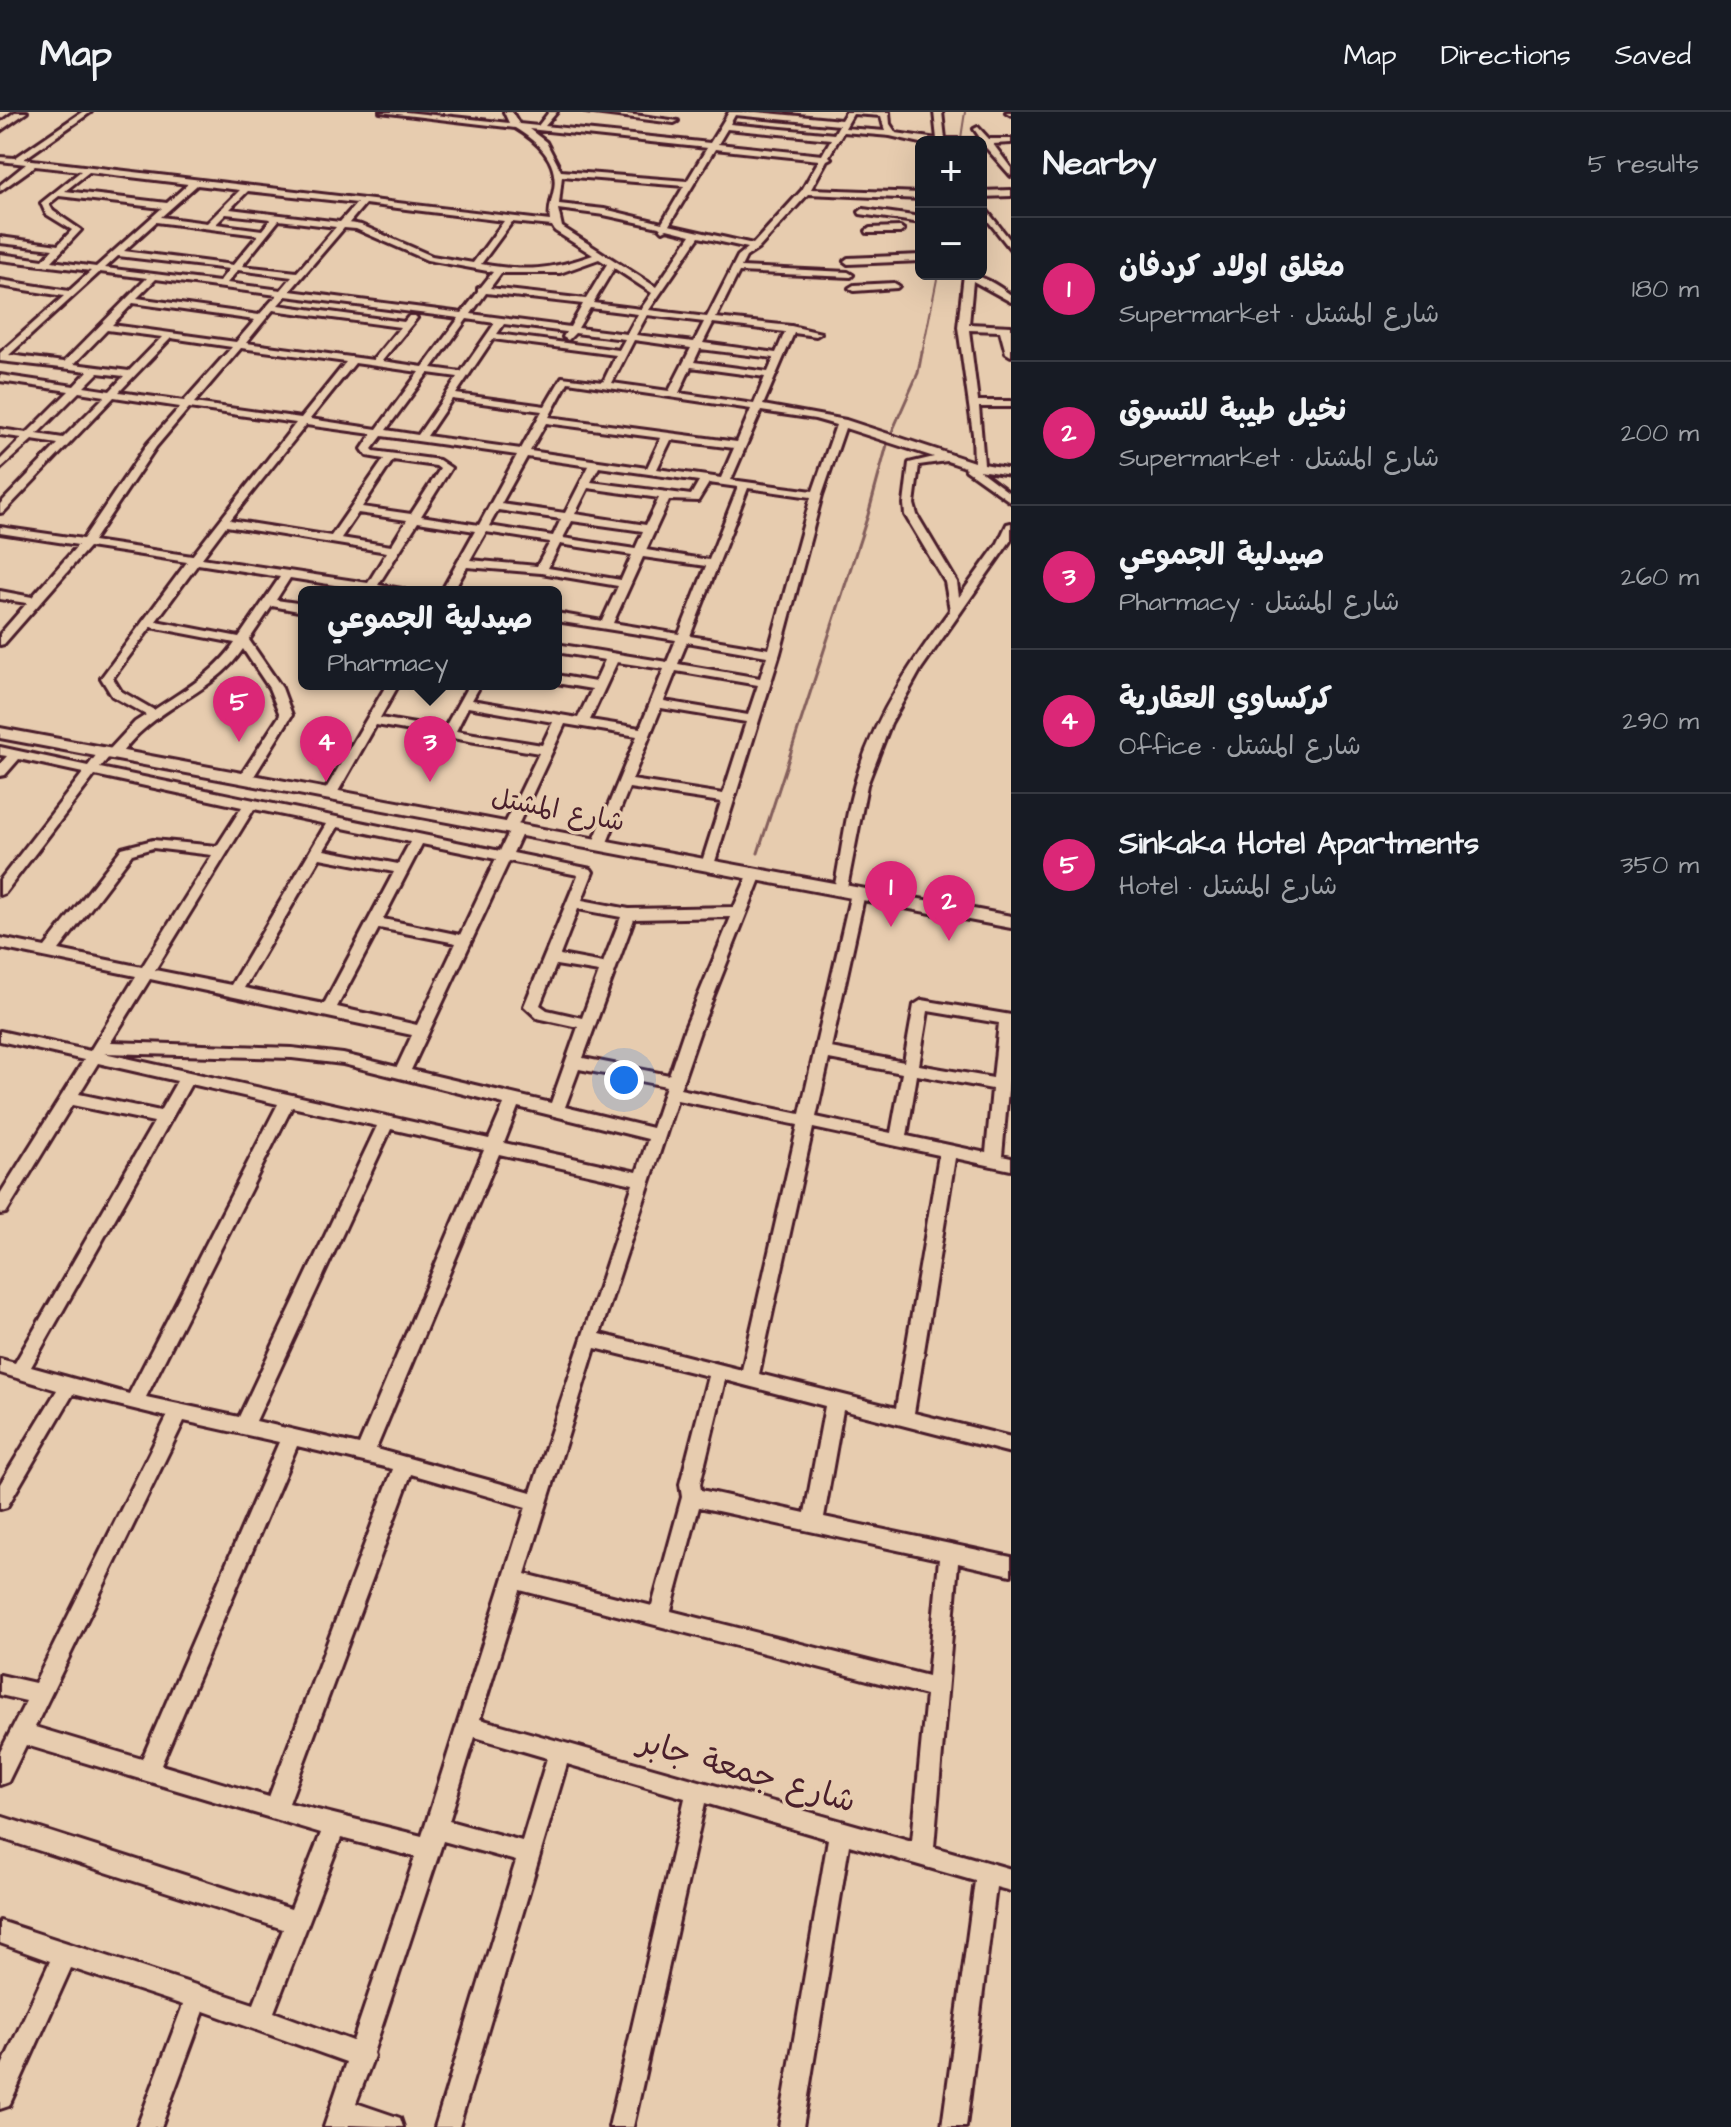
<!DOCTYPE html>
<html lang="en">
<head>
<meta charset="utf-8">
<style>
  :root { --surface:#171b24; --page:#20242c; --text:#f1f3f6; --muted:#9ea1a6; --line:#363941; --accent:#db2777 }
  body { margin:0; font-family:"Architects Daughter","Playpen Sans Arabic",sans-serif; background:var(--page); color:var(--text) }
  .controls { position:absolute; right:24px; top:24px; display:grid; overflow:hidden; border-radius:12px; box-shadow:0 8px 32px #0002 }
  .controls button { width:72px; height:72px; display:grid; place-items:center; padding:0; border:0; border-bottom:2px solid var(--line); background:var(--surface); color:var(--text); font:40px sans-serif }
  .you { position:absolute; left:624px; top:968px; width:28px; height:28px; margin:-20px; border:6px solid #fff; border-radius:50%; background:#1a73e8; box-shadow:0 0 0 12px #1a73e833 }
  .badge { display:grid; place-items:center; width:52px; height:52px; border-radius:50%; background:var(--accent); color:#fff; font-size:26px; font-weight:700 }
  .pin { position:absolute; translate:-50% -66px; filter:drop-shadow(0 2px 4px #0008) }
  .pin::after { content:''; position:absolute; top:42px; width:28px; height:24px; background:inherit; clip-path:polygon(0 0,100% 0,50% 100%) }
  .popup { position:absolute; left:298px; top:474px; width:264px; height:104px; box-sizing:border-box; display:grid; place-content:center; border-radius:12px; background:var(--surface); filter:drop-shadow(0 2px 6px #0005); font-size:26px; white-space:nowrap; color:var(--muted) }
  .popup b { font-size:30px; color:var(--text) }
  .popup::after { content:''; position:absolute; left:50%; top:100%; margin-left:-16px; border:16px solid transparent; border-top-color:var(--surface) }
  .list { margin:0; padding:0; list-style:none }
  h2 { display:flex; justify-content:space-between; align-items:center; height:104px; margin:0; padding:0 32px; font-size:34px }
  h2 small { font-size:26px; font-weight:400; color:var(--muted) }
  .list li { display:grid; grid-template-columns:52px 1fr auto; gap:24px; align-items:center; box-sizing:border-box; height:144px; padding:0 32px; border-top:2px solid var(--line) }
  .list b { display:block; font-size:30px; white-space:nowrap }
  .list p { margin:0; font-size:26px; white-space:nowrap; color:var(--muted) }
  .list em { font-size:26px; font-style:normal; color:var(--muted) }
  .map { position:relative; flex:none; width:1011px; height:2015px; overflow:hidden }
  header { display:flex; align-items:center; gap:48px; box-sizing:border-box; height:112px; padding:0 40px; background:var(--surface); border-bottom:2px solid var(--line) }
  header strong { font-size:38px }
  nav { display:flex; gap:44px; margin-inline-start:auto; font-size:28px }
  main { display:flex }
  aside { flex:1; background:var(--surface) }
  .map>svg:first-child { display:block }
</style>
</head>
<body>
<header>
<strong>Map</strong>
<nav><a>Map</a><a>Directions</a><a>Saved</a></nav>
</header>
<main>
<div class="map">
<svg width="1011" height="2015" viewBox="0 0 1011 2015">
  <rect width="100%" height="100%" fill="#e7ccaf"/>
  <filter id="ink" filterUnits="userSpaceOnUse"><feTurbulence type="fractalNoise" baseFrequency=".0125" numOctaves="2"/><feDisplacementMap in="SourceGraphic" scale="16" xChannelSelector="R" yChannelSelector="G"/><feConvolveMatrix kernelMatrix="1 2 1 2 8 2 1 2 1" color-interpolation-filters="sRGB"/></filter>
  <g filter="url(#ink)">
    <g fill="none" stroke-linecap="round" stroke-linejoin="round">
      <!-- stream-far1 -->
      <path stroke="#845f5c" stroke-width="2" d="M961,26L965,0
        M922,242L938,162"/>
      <!-- stream -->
      <path stroke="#845f5c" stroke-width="3" d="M891,322L918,261L922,240
        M758,741L868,403L888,329"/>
      <defs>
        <path id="minor" d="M82,0H91L24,47L550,109C548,97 552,88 554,77C559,49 537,29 515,16L380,0H406L509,11L504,0H512L519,12L538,14L549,0H557L545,14L710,31L729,0H756L841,8L846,0H889L890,12L896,21L937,27L934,0H942L945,27H981L974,17L978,15L989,27H1011V31L993,32L1011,56V64L981,30L921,31L890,24L843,20L829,44L831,46L827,48L811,77L921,81V87L808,82L758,137L746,145L741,155L848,160L853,163L851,165L739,160L716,206L791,214L821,221L816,224L794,221L763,293L846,308L974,350L973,322L958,215L964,162C981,162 997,173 1011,183V190L973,169L969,212L1011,214V244L1006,241L1000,219L969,218L978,289H1011V295H979L984,352L1011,357V363L979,358L1011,382V390L966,358L965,355L947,349L919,353L914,392L917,403L957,470L959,485L998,431L1007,412L1011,411V428L921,557L891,611L867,673L846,781H836L834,778C842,738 846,697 859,658C878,599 914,547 950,498L945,470L905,403L904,392L909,351L934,345L845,316L822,383L780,541L713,756L708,757L701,753L721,690L629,676L606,733L604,736H594L592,733L637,624L565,612L518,713L524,717L513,741L591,757L593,760L582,788L629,797L734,795L750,759H760L762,762L701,916L680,977L800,1002L851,781L858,776L865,781L831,936L904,950L914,893L922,888L1011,903V945L1002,1044L1011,1046V1058L955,1046L914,1301L1011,1325V1341L843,1298L824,1405L1011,1445V1463L958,1451L934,1735L1011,1757V1779L996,1775L966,2015H942L975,1769L849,1733L803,2015H779L828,1727L705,1691L633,2015H609L685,1686L567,1652L459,2015H435L516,1749L443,1729L373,1941L374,1944L356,1991L400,2006L403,2015L349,2013L348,2015H324L346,1950L204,1899L161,2015H137L183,1893L71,1856L9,1994L0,1997V1958L50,1849L0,1831V1809L254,1892L283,1817L0,1726V1704L291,1797L321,1721L26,1633L8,1670L0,1673V1640L26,1589L0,1583V1563L35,1571L167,1305L73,1282L7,1395L0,1397V1372L57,1278L0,1261V1247L15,1251L154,1010L72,993L6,1101L0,1102V1082L84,948L0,929V919L90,939L136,864L0,836V826L45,835L122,736L153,728L217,734L242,695L95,663L5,781L0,783V768L83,661L19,647L5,663L0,664V652L7,644L0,643V635L88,654L100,638H109L135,610L146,603L112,584L101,566L187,450L89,435L4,532L0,533V522L27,491L0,487V479L32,485L78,433L0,421V415L83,427L148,331L180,295L114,285L4,400L0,401V392L58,332L32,328L0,357V348L22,326L0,323V317L27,321L69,279L0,269V263L74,274L88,259L0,249V241L64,184L0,174V168L69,179L91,159L0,148V142L43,148L53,137L0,131V125L58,133L72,118L46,102L41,91L81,59L35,54L0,79V73L26,52L0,49V45L15,46ZM853,2L881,4L885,19L845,16ZM735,3L839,13L834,22L730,12ZM529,17L707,36L687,69L561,59L546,30ZM727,17L831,27L822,43L718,32ZM715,37L819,48L802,78L753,132L669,113ZM89,60L188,72L167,91L65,79ZM562,64L684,74L662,111L604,97L559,92ZM197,73L240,78L207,111L161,105ZM248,79L357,91L340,110L230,97ZM59,84L162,96L96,155L52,149L81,118L53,99L49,92ZM365,92L504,109L473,151L432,144L361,113L349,111ZM558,97L604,103L659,115L663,119L667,117L691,123L656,175L562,115ZM226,102L271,107L262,118L216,112ZM279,108L336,115L297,160L242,154ZM156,110L258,123L233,153L124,139ZM512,110L552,114L555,119L593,143C551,158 524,160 481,152ZM344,116L356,117L427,148L493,160L481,175L478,176V180L462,201L290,179ZM699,125L748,136L738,144L707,205L649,198ZM118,144L229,157L219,170L105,156ZM599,147L607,152L586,187L490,176L501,161H560ZM614,156L652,181L641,197L593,191ZM238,158L292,165L281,178L227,171ZM100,160L147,166L64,250L9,243ZM156,167L277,183L259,203L137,186ZM486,181L583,192L570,215L471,202ZM286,184L459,206L423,255L382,249L417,206L415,204H409L404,210L278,193ZM133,191L255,208L236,230L112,213ZM590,196L638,202L627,222L578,216ZM273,198L400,215L373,248L246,231ZM647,203L704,210L694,230L636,223ZM467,207L495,211L461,260L432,256ZM713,211L785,220L776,241L703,231ZM504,212L566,220L563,225L568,228L575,221L625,227L619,238L497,222ZM107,218L162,225L129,259L74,252ZM171,226L232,235L184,289L119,280ZM493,227L616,243L603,270L562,265L545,294L456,282ZM634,228L691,236L669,279L612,271ZM241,236L346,250L301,306L194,291ZM700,237L774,246L768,260L694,250ZM355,251L419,260L377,317L310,307ZM691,255L765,265L754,292L679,281ZM98,261L124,264L110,279L84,275ZM428,261L458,265L418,323L386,318ZM568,270L751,297L737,330L549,305ZM79,280L105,284L63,326L37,322ZM452,287L542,299L521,337L427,324ZM189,296L296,311L192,444L93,429L156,335ZM761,299L815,307L836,313L813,379L731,368ZM546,311L661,326L647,356L530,339ZM306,313L372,322L362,337L367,344L384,347L331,424L230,408ZM382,324L517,343L479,413L421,404L451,356L439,348L374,339L372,337ZM671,328L734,336L721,366L657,357ZM527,345L589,354L565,401L501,392ZM393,348L436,354L440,357L411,402L362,395ZM599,355L699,369L691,383L591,370ZM709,371L738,375L709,448L646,438L669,388L698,389ZM588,376L659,386L646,413L575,402ZM748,376L811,385L769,537L690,524ZM498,398L561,407L553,424L489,414ZM358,401L407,408L391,434L341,426ZM572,409L643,419L635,437L563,426ZM418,410L475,419L441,480H453L467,455L541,461L618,474L602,509L556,501V509L676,528L667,550L556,532V540L605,548L595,570L556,563V571L592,577L578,606L472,588L481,572H469L444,617L380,606L399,572H387L323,682L330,686L335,685L376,613L539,641L503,716L509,720L500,739L100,656L109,645H118C126,635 134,625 144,617C176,588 218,575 243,537L269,576L280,603L239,666L241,669H251L292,603L282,576L249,528L272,494L304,500V492L276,488L290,466L379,480H408L402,477L378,473ZM226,414L387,440L368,471L202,446ZM486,420L550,430L537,454L470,448ZM560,432L632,443L621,468L548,456ZM643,445L706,454L679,522L613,511ZM198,452L280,465L239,525L156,509ZM151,515L235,531C215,561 184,578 154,598L121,579L113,566ZM687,530L767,544L760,566L678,552ZM617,550L664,557L640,616L590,608ZM676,559L758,573L748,603L664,589ZM468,595L553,610L542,633L456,619ZM661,596L746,610L723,682L632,668ZM254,697L326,712L231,873L155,858ZM338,715L410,730L398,752L324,738ZM422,732L496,747L460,823L383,807ZM153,736L212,743L142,855L59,838L132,742ZM320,746L394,760L324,892L244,876ZM509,749L578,763L524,894L537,906L578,915L551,991L411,958ZM578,797L621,805L603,851L560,843ZM731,805L685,916L669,963L583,946L634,807ZM379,816L456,831L417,913L337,895ZM556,853L599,860L582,906L547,898L540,893ZM150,867L412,923L397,955L343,942L292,936L111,930ZM928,899L999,911L993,966L919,953ZM104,941L292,946L343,952L504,992L489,1027ZM829,947L902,961L891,1021L816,1005ZM98,951L177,969L160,999L79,982ZM579,957L666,974L652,1016L565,995ZM917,963L992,977L986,1041L907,1024ZM191,972L278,992L129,1282L31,1255ZM677,988L798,1013L742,1258L600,1222ZM292,995L377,1014L239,1305L146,1285ZM518,995L648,1027L637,1060L504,1031ZM813,1016L939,1043L896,1296L759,1262ZM391,1017L484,1038L359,1333L256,1309ZM499,1042L633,1072L531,1380L376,1337ZM595,1236L708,1264L680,1372L682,1385L652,1494L525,1462ZM725,1268L825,1294L805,1401L701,1378L700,1372ZM184,1309L279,1330L142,1647L35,1615ZM297,1334L393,1357L269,1685L161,1653ZM411,1362L526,1395L422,1724L289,1691ZM699,1395L939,1447L928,1564L671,1499ZM520,1478L926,1583L912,1729L480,1607ZM475,1625L547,1646L522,1729L449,1709ZM341,1726L415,1745L353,1929L274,1900Z
          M586,0H612L678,9L674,11Z
          M1006,0H1011V3Z
          M1011,78V84L981,85V79Z
          M981,91L1011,129V138L981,100Z
          M863,97L921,105V111L860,102L859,100Z
          M870,116L900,115L904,118L900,121H867L866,119Z
          M921,143V149L848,152L844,149L848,146Z
          M894,171L899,174L897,176L854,179L849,176L854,173Z"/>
        <path id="tertiary" d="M15,0H27L0,19V11Z
          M0,616L1011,804V816L0,626Z"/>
      </defs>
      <!-- minor casing -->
      <use href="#minor" stroke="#4a1f2b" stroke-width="6"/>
      <!-- tertiary casing -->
      <use href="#tertiary" stroke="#4a1f2b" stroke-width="6"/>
      <!-- minor -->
      <use href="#minor" fill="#e7ccaf" fill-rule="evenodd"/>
      <!-- tertiary -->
      <use href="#tertiary" fill="#e7ccaf" fill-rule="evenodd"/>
    </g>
  </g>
  <g text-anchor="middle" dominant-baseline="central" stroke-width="7" stroke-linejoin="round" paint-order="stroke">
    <!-- street labels -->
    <g font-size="26" fill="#4a1f2b" stroke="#e7ccaf">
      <text transform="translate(558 698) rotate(11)">شارع المشتل</text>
    </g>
    <!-- near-street labels -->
    <g font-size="32" fill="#4a1f2b" stroke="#e7ccaf">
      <text transform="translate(747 1660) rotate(16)">شارع جمعة جابر</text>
    </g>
  </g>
</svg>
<div class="controls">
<button>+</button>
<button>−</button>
</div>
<div class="you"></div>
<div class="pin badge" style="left:891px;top:815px">1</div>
<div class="pin badge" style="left:949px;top:829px">2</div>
<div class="pin badge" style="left:430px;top:670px">3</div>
<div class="popup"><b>صيدلية الجموعي</b>Pharmacy</div>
<div class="pin badge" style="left:326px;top:670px">4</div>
<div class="pin badge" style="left:239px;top:630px">5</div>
</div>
<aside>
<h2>Nearby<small>5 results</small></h2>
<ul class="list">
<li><span class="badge">1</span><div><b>مغلق اولاد كردفان</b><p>Supermarket · شارع المشتل</p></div><em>180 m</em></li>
<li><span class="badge">2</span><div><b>نخيل طيبة للتسوق</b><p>Supermarket · شارع المشتل</p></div><em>200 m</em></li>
<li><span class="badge">3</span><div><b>صيدلية الجموعي</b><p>Pharmacy · شارع المشتل</p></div><em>260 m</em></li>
<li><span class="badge">4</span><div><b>كركساوي العقارية</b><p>Office · شارع المشتل</p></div><em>290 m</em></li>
<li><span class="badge">5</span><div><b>Sinkaka Hotel Apartments</b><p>Hotel · شارع المشتل</p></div><em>350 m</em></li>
</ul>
</aside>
</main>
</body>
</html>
